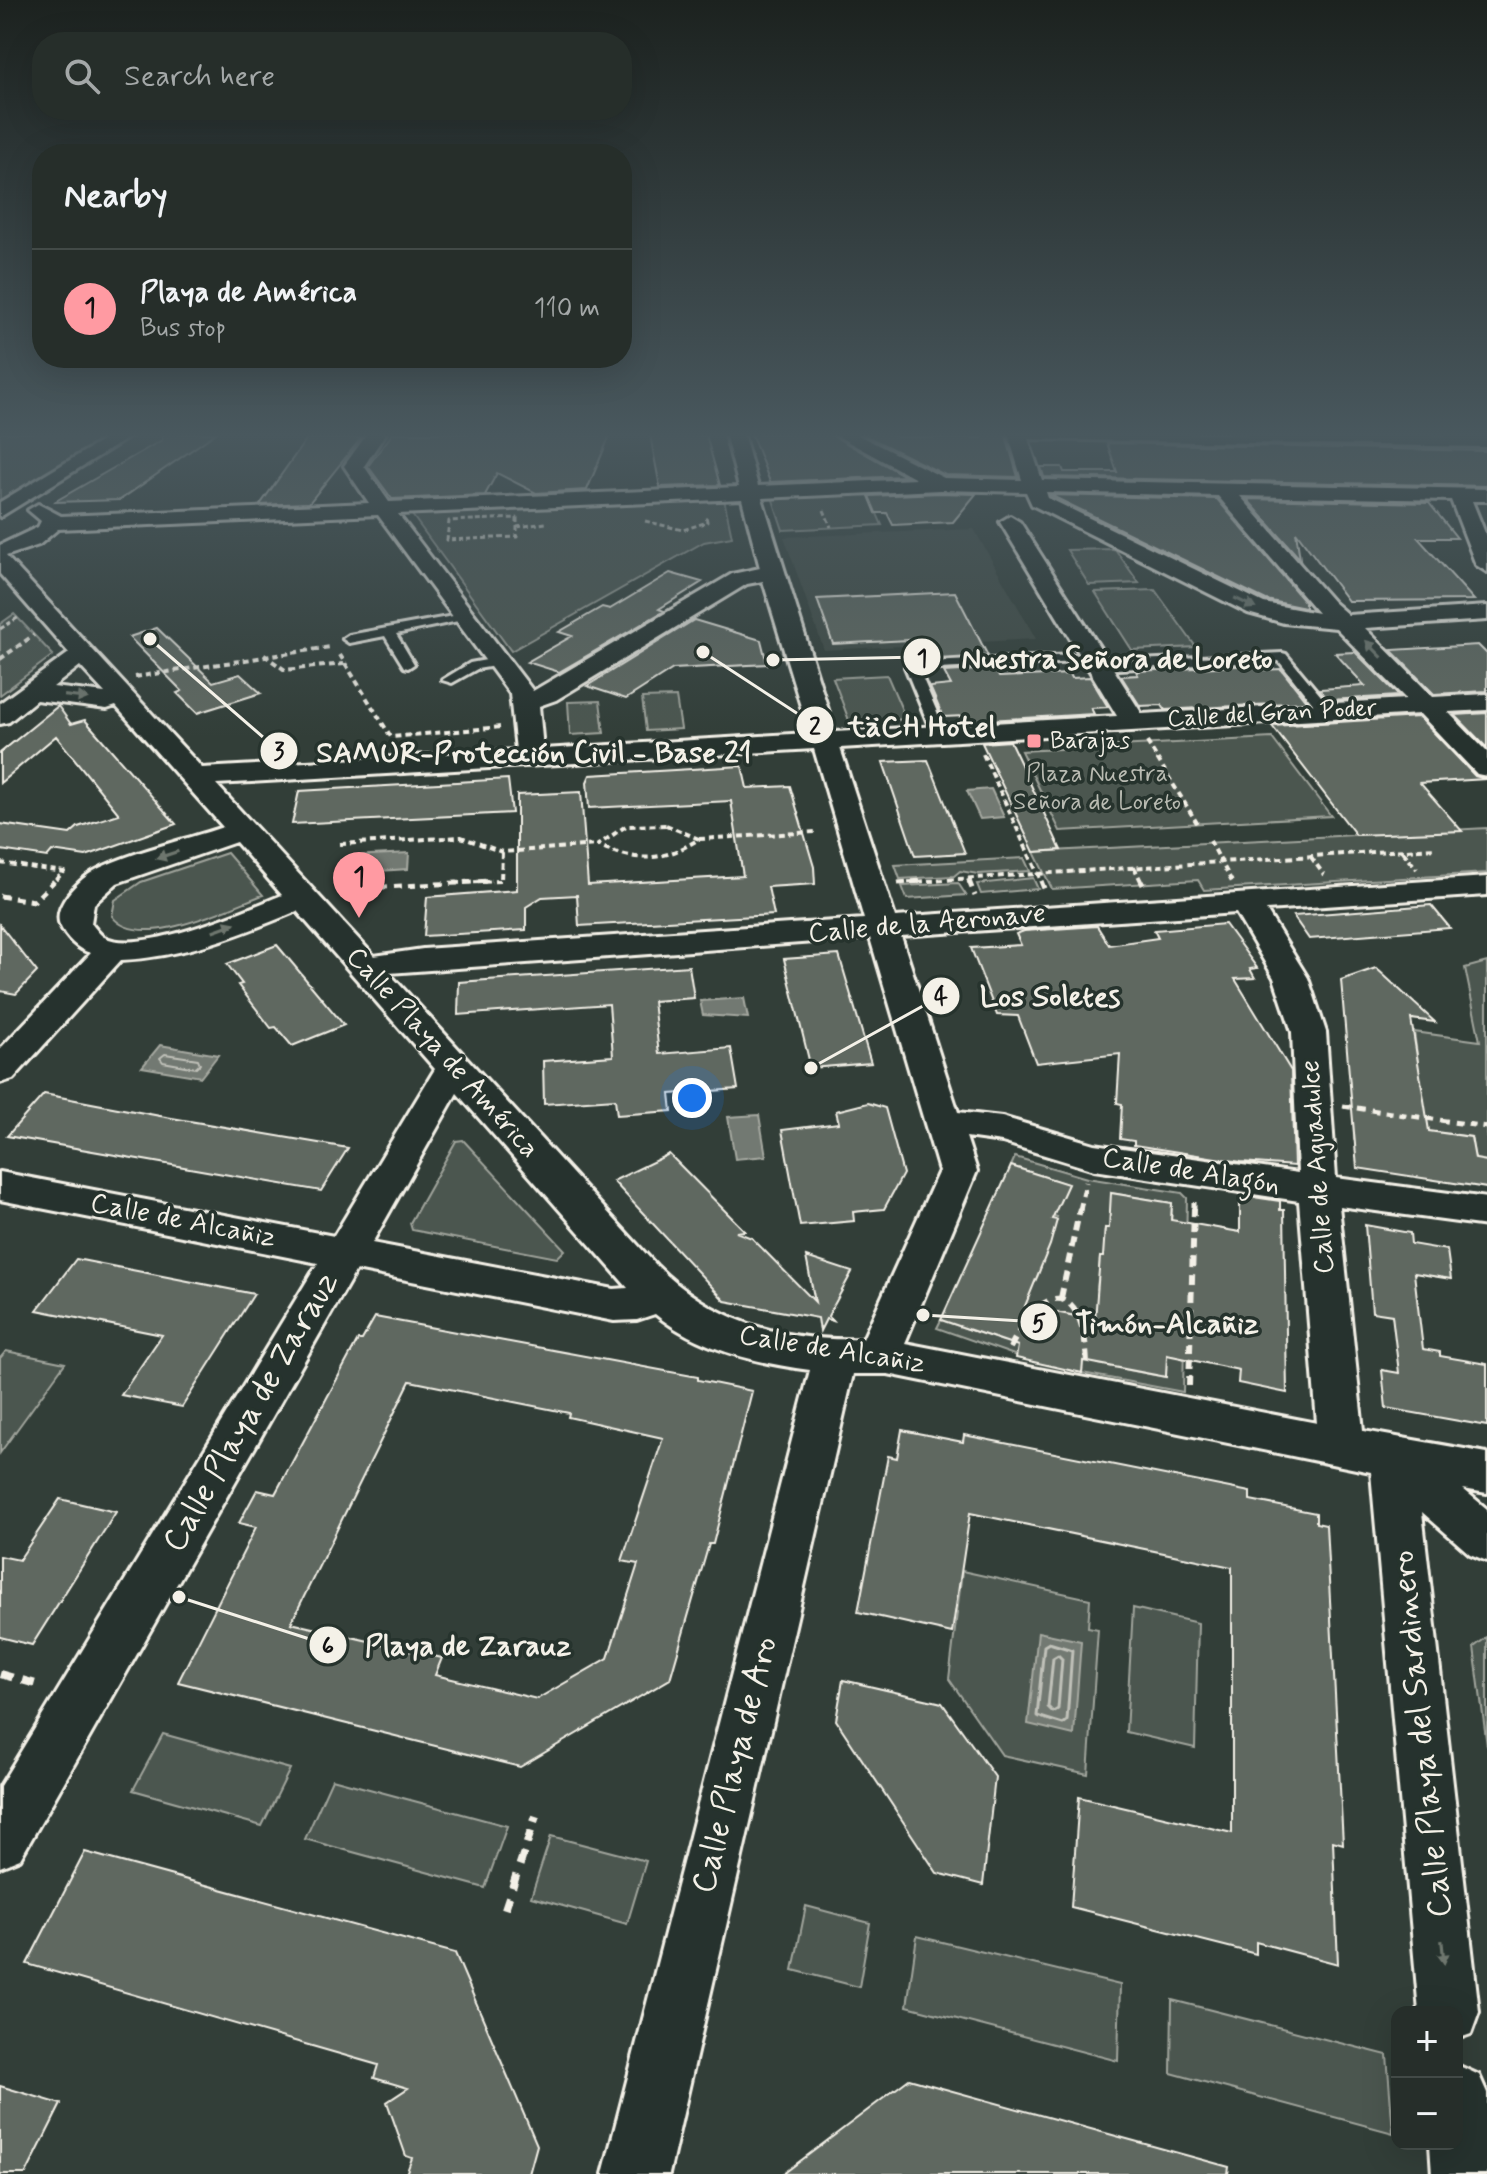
<!DOCTYPE html>
<html lang="en">
<head>
<meta charset="utf-8">
<style>
  :root { --surface:#262e2a; --page:#323a36; --text:#f1f3f6; --muted:#a4a8a8; --line:#424a47; --accent:#ff9aa2 }
  body { margin:0; font-family:Mynerve,sans-serif; background:var(--page); color:var(--text) }
  .controls { position:absolute; right:24px; bottom:24px; display:grid; overflow:hidden; border-radius:16px; box-shadow:0 8px 32px #0002 }
  .controls button { width:72px; height:72px; display:grid; place-items:center; padding:0; border:0; border-bottom:2px solid var(--line); background:var(--surface); color:var(--text); font:40px sans-serif }
  .you { position:absolute; left:692px; top:1098px; width:28px; height:28px; margin:-20px; border:6px solid #fff; border-radius:50%; background:#1a73e8; box-shadow:0 0 0 12px #1a73e833 }
  .badge { display:grid; place-items:center; width:52px; height:52px; border-radius:50%; background:var(--accent); color:#111; font-size:26px; font-weight:700 }
  .pin { position:absolute; translate:-50% -66px; filter:drop-shadow(0 2px 4px #0008) }
  .pin::after { content:''; position:absolute; top:42px; width:28px; height:24px; background:inherit; clip-path:polygon(0 0,100% 0,50% 100%) }
  .list { margin:0; padding:0; list-style:none }
  h2 { display:flex; justify-content:space-between; align-items:center; height:104px; margin:0; padding:0 32px; font-size:34px }
  h2 small { font-size:26px; font-weight:400; color:var(--muted) }
  .list li { display:grid; grid-template-columns:52px 1fr auto; gap:24px; align-items:center; box-sizing:border-box; height:120px; padding:0 32px; border-top:2px solid var(--line) }
  .list b { display:block; font-size:30px; white-space:nowrap }
  .list p { margin:0; font-size:26px; white-space:nowrap; color:var(--muted) }
  .list em { font-size:26px; font-style:normal; color:var(--muted) }
  .icon { flex:none; width:44px; height:44px; fill:none; stroke:currentColor; stroke-width:2; stroke-linecap:round; stroke-linejoin:round }
  .map { position:relative; flex:none; width:1487px; height:2174px; overflow:hidden }
  .search { position:absolute; background:var(--surface); box-shadow:0 8px 32px #0002; left:32px; top:32px; width:600px; height:88px; display:flex; align-items:center; gap:20px; box-sizing:border-box; padding:0 28px; border-radius:32px; color:var(--muted); font-size:30px }
  .panel { position:absolute; background:var(--surface); box-shadow:0 8px 32px #0002; left:32px; top:144px; width:600px; height:224px; border-radius:32px }
  .map>svg:first-child { display:block }
</style>
</head>
<body>
<div class="map">
<svg width="1487" height="2174" viewBox="0 0 1487 2174">
  <rect width="100%" height="100%" fill="#323e38"/>
  <filter id="ink" filterUnits="userSpaceOnUse"><feTurbulence type="fractalNoise" baseFrequency=".0125" numOctaves="2"/><feDisplacementMap in="SourceGraphic" scale="16" xChannelSelector="R" yChannelSelector="G"/><feConvolveMatrix kernelMatrix="1 2 1 2 8 2 1 2 1" color-interpolation-filters="sRGB"/></filter>
  <g filter="url(#ink)">
    <!-- built -->
    <path fill="#404b44" d="M974,529L1036,639L824,650L784,537Z"/>
    <!-- green -->
    <path fill="#4c564f" stroke="#a0a49c" stroke-width="2" fill-rule="evenodd" d="M0,433H127L0,511Z
      M868,493L882,525L783,530L772,497Z
      M724,499L732,537L704,542L511,651L412,515Z
      M1115,549L1139,583L1089,585L1067,550Z
      M1155,590L1196,647L1132,650L1095,592Z
      M14,614L53,655L0,695V624Z
      M887,675L906,719L850,723L833,678Z
      M676,697L681,729L646,731L642,698Z
      M600,701L604,733L570,735L568,702Z
      M1272,738L1331,816L1060,831L1021,751Z
      M1487,828V873L1204,890L1198,880L1052,889L1034,852Z
      M227,853L263,895C229,907 139,953 112,916L115,900L141,882Z
      M1024,858L1030,871L978,874L960,871L954,876L900,879L895,865Z
      M1033,878L1038,889L981,894L977,884Z
      M958,883L966,895L907,899L902,886Z
      M1487,962V1161L1475,1159L1471,1137L1434,1132L1370,1143L1354,1140L1353,1100L1392,1097L1424,1101L1421,1079L1390,1074L1418,1062L1414,1032L1480,1041L1465,968Z
      M463,1140L565,1250L557,1258L412,1230L410,1223L456,1141Z
      M1015,1157L1087,1178L1182,1193L1187,1198L1183,1392L1082,1373L1084,1343L1071,1315L1043,1310L1017,1356L937,1328L941,1320L1003,1341L1038,1275L1057,1217L1044,1213L1067,1184L1011,1166ZM1111,1193L1172,1203L1165,1377L1098,1364L1114,1292L1097,1289L1098,1279L1115,1282L1099,1267L1100,1257L1116,1260L1104,1237L1105,1228L1119,1230Z
      M6,1351L65,1363L0,1453V1358Z
      M962,1571L1090,1599L1088,1627L1098,1629L1088,1774L1002,1755L949,1679Z
      M1133,1608L1198,1623L1195,1748L1126,1732Z
      M1487,1637V1746L1474,1647Z
      M163,1734L290,1769L262,1826L133,1790Z
      M332,1779L507,1826L485,1888L305,1839Z
      M551,1836L646,1861L627,1924L531,1897Z
      M806,1906L870,1923L859,1987L793,1970Z
      M917,1936L1120,1985L1118,2061L907,2006Z
      M1172,2000L1387,2055L1393,2133L1171,2073Z"/>
    <!-- water -->
    <path fill="#727972" stroke="#a6a9a1" stroke-width="2" d="M991,789L1004,817L980,819L967,791Z
      M409,853L408,869L349,873L352,856Z
      M744,998L748,1018L703,1015L700,1001Z
      M160,1045L218,1055L201,1077L142,1067Z
      M759,1115L766,1156L735,1159L728,1117Z
      M1038,1632L1081,1641L1074,1735L1028,1724Z"/>
    <g fill="none" stroke-linecap="round" stroke-linejoin="round">
      <!-- shore-far1 -->
      <path stroke="#c0c1b9" stroke-width="2" d="M165,1054L198,1059L200,1064L196,1068L163,1062L160,1058Z"/>
      <!-- shore -->
      <path stroke="#c0c1b9" stroke-width="3" d="M1049,1643L1072,1650L1067,1721L1063,1724L1037,1716L1044,1646Z
        M1058,1655L1062,1659L1058,1709L1053,1712L1048,1707L1053,1658Z"/>
    </g>
    <!-- building -->
    <path fill="#5f6861" stroke="#f4f1e8" stroke-width="2" fill-rule="evenodd" d="M162,433H216L120,500L54,502L162,440Z
      M393,433H531L610,435L587,490L536,493L497,473L485,495L392,499L368,466Z
      M751,433H829L905,476L770,482Z
      M860,433H889L898,437L981,438L979,433H1005L1018,477L945,475Z
      M650,435H706L720,485L660,487Z
      M307,438H361L309,503L260,505Z
      M1107,443L1487,451V486L1044,477L1041,467H1062L1064,472H1117Z
      M940,493L976,494L953,522L893,525L887,513H876L869,496Z
      M1050,495L1217,499L1305,602V608L1266,600Z
      M1247,499L1429,503L1457,538H1418L1474,600L1348,601L1296,532L1300,559Z
      M670,573L702,582L659,609L664,611L559,672L527,662L572,636L559,632L602,607L610,609Z
      M955,592L988,656L938,659L928,639L833,644L817,599Z
      M694,620L761,640L767,664L673,669L626,699L587,686Z
      M157,628L213,682L240,674L261,693L197,713L177,693L182,691L129,637Z
      M1478,645L1487,654V691L1434,694L1391,650Z
      M1355,652L1399,696L1329,700L1319,689L1365,686L1335,653Z
      M1256,665L1260,670L1281,669L1307,702L1165,710L1162,705L1140,706L1121,676L1138,675L1136,671Z
      M995,669L999,677L1070,674L1072,678L1090,677L1108,707L1091,708L1094,714L971,721L965,716L943,717L930,687L951,685L944,672Z
      M58,706L71,724L85,720L176,824L86,856L52,851L47,857L0,850V824L70,834L78,827L119,814L56,736L0,783V753Z
      M1487,713V748L1455,715Z
      M1419,717L1475,776L1487,779L1420,783L1462,831L1356,835L1272,726Z
      M1010,741L1030,783L1061,850L1034,852L982,743Z
      M928,760L965,853L915,856L883,762Z
      M742,766L747,788L790,786L814,867L815,884L768,887L774,915L579,926L577,895L542,897L526,907V930L424,936L427,897L517,890V795L581,792L588,885L743,876L731,801L589,808L587,782L590,775Z
      M508,779L512,813L292,824L299,791Z
      M1431,905L1450,928L1309,939L1293,916Z
      M1225,924L1257,968L1250,969L1255,978L1235,979L1291,1071L1294,1166L1241,1162L1134,1145V1141L1120,1139L1122,1104L1117,1103L1120,1054L1036,1063L1018,1016L997,1015L971,948L1021,945L1016,934L1024,931L1097,926L1109,945L1158,938L1154,930Z
      M0,925L37,972L16,994L0,991Z
      M277,945L344,1025L292,1046L276,1027L271,1028L238,985L242,984L227,964Z
      M839,955L871,1063L811,1068L784,959Z
      M689,966L694,998L653,1001L659,1054L731,1048L738,1089L670,1094L672,1111L617,1115L615,1099L544,1104L543,1061L613,1056L609,1004L458,1015L459,982Z
      M1376,968L1435,1022L1411,1019L1429,1131L1471,1137L1475,1159L1487,1161V1188L1357,1168L1341,980Z
      M44,1094L160,1116L348,1148L321,1191L7,1136Z
      M868,1103L885,1108L903,1174L884,1209L853,1212L854,1221L800,1226L782,1130L839,1123L836,1111Z
      M669,1154L745,1231L736,1232L752,1238L815,1302L806,1257L852,1272L828,1316L833,1321L826,1319L820,1331L818,1318L725,1301L613,1181Z
      M1011,1166L1068,1184L1052,1219L1057,1220L1050,1245L1025,1306L1095,1320L1100,1257H1103L1105,1228H1109L1111,1193L1172,1203L1171,1220L1240,1232V1195L1280,1201V1210H1284L1287,1393L1238,1383L1239,1370L1167,1355L1166,1377L1083,1361L1082,1373L1016,1358L1018,1346L941,1320Z
      M1365,1225L1410,1233L1411,1244L1447,1250L1451,1279L1414,1273L1423,1349L1440,1352V1356L1487,1364V1426L1386,1408L1382,1370L1399,1373L1392,1315L1372,1312Z
      M76,1259L254,1294L182,1407L121,1395L162,1335L37,1310Z
      M375,1317L698,1377V1380L752,1391L713,1544H709L670,1679L520,1767L178,1682L256,1527L239,1523L257,1490L275,1494L358,1340H362ZM410,1381L569,1413L568,1417L663,1438L622,1561L638,1564L608,1658L537,1699L435,1675L442,1658L291,1623Z
      M902,1430L963,1442L964,1435L1250,1492V1500L1316,1513V1523L1326,1525L1343,1844L1333,1841L1338,1964L1256,1942V1954L1071,1907L1079,1797L1232,1833V1567L970,1513L952,1633L858,1612L888,1456L897,1458Z
      M60,1499L116,1512L32,1645L0,1637V1556L19,1560Z
      M843,1680L942,1703L995,1777L983,1885L937,1873L836,1720Z
      M85,1852L455,1953L537,2145L529,2174H406L412,2158L406,2156L387,2102L408,2088L374,2078L378,2065L27,1964Z
      M909,2079L1229,2167L1228,2174H783Z
      M0,2086L61,2104L26,2174H0Z"/>
    <g fill="none" stroke-linecap="round" stroke-linejoin="round">
      <defs>
        <path id="service" d="M464,614L470,617L468,619L396,634L414,664L408,668L404,667L385,636L349,643L343,639L349,635Z
          M1282,653L1286,654L1331,708V714H1321L1279,661L1098,670L1092,666L1098,662Z
          M1094,654L1098,655V661L919,670L946,733L939,737L932,733L905,667L911,663Z
          M497,658L501,659V665L477,669L452,683L442,680L470,663Z"/>
        <path id="minor" d="M115,433H136L0,517V502Z
          M368,433H386L364,466L389,502L739,487L725,433H743L758,486L916,479L832,433H854L944,478L1022,480L1008,433L1487,435V447L1028,439L1042,480L1487,489V501H1472L1487,538V572L1476,565L1451,500L1240,496L1333,602L1348,615L1487,606V620L1365,628L1433,697L1487,694V710L1448,712L1487,752V776L1477,774L1420,714L840,748L895,917L1487,877V895L1266,910L1308,978L1326,1032L1336,1178L1487,1198V1226L1339,1206L1363,1431L1487,1453V1493L1463,1489L1487,1509V1561L1470,1554L1422,1512L1479,2012L1471,2034L1457,2039V2012H1419L1371,1472L888,1374H853L669,2174H603L810,1370C756,1363 698,1349 655,1314L637,1320L614,1321L356,1270L20,1859L0,1867V1786L318,1263L0,1200V1172L334,1236L435,1069L297,911C240,935 183,957 121,960L13,1079L0,1083V1049L91,953C78,950 66,938 60,925C52,906 79,880 94,871C124,854 188,839 223,827L116,706L107,709L36,700L9,722L0,724V703L69,653L0,574V545L38,527L41,521L28,510L38,504L61,516L369,503L344,466ZM940,490L1026,492L1032,505L1248,613L1284,623L1336,628L1406,699L1142,714L1020,522L1010,516L1000,522L1117,716L835,732L762,498ZM1046,492L1218,496L1318,613L1264,603L1048,498ZM742,499L760,568L732,574L533,691L398,514ZM378,515L510,694L516,750L202,768L6,556L39,545L58,529ZM763,581L809,733L543,749L539,706L556,700L747,584ZM80,666L105,693L53,687ZM814,749L864,919L423,949L374,956L216,784ZM236,842L282,895C246,910 140,956 104,937C99,934 95,928 91,923L94,904L117,883ZM1236,913L1274,978L1292,1032L1298,1173L1094,1144L1002,1117L958,1112L901,936ZM870,938L939,1171L863,1339C783,1342 713,1322 656,1265L389,973ZM457,1093L628,1288L614,1289L372,1243ZM966,1137L1002,1142L1094,1170L1299,1201L1317,1423L905,1343L977,1171Z
          M1457,2065L1479,2075L1487,2093V2174H1432L1430,2144H1457Z"/>
      </defs>
      <!-- service casing -->
      <use href="#service" stroke="#f4f1e8" stroke-width="6"/>
      <!-- minor casing -->
      <use href="#minor" stroke="#f4f1e8" stroke-width="6"/>
      <!-- path-far4 -->
      <path stroke="#f4f1e8" stroke-width="3" stroke-dasharray="5 3" stroke-linecap="butt" d="M824,510L831,527
        M517,518V537L447,540L449,521Z
        M645,521L683,530L707,522L706,515
        M517,527L546,523
        M0,629L19,617"/>
      <!-- path-far3 -->
      <path stroke="#f4f1e8" stroke-width="4" stroke-dasharray="6 4" stroke-linecap="butt" d="M264,655L285,670L344,664
        M340,655L391,737L501,727
        M0,659L34,635
        M135,677L330,647
        M1147,742L1197,823
        M983,754L1042,883
        M666,825L699,839C662,862 637,863 598,845L626,826Z
        M699,839L815,832
        M1210,841L1232,882
        M340,844L461,837L502,852L598,845
        M1403,852L1417,869
        M1311,857L1324,875
        M0,863L64,872L52,883
        M1134,867L1142,883
        M968,879L970,883
        M454,883L501,881L502,852
        M898,883L1436,848"/>
      <!-- path-far2 -->
      <path stroke="#f4f1e8" stroke-width="5" stroke-dasharray="8 6" stroke-linecap="butt" d="M969,881L975,896
        M1041,881L1045,891
        M1141,881L1143,885
        M898,883L922,881
        M366,888L492,881
        M0,896L34,901L54,881
        M1343,1106L1487,1127
        M1080,1210L1086,1182
        M1194,1210V1200"/>
      <!-- path-far1 -->
      <path stroke="#f4f1e8" stroke-width="6" stroke-dasharray="10 7" stroke-linecap="butt" d="M1061,1298L1080,1208
        M1010,1348C1047,1275 1085,1285 1087,1366
        M1189,1386L1194,1208"/>
      <!-- path -->
      <path stroke="#f4f1e8" stroke-width="8" stroke-dasharray="13 10" stroke-linecap="butt" d="M0,1674L43,1686
        M505,1909L536,1816"/>
      <!-- service -->
      <use href="#service" fill="#26332d" fill-rule="evenodd"/>
      <!-- minor -->
      <use href="#minor" fill="#26332d" fill-rule="evenodd"/>
    </g>
    <!-- one-way arrows -->
    <defs><path id="oneway-solid" d="M-6-.8H1V-3.2L6.5 0L1 3.2V.8H-6Z" transform="scale(2)"/></defs>
    <g fill="#6e766e">
      <use href="#oneway-solid" transform="translate(1245 603) rotate(26)"/>
      <use href="#oneway-solid" transform="translate(1374 649) rotate(-134)"/>
      <use href="#oneway-solid" transform="translate(76 697) rotate(7)"/>
      <use href="#oneway-solid" transform="translate(167 855) rotate(162)"/>
      <use href="#oneway-solid" transform="translate(224 927) rotate(-20)"/>
      <use href="#oneway-solid" transform="translate(1443 1952) rotate(84)"/>
    </g>
  </g>
  <!-- sky -->
  <linearGradient id="sky" x2="0" y2="1"><stop stop-color="#1c221f"/><stop offset="0.59" stop-color="#49585e"/><stop offset="1" stop-color="#49585e" stop-opacity="0"/></linearGradient>
  <rect width="1487" height="737" fill="url(#sky)"/>
  <!-- markers -->
  <rect fill="#ff9aa2" stroke="#26332d" stroke-width="3" x="1026" y="733" width="16" height="16" rx="4"/>
  <g text-anchor="middle" dominant-baseline="central" stroke-width="7" stroke-linejoin="round" paint-order="stroke">
    <!-- far-street labels -->
    <g font-size="24" fill="#f4f1e8" stroke="#26332d">
      <text transform="translate(1272 714) rotate(-3)">Calle del Gran Poder</text>
    </g>
    <!-- far-poi labels -->
    <g font-size="24" fill="#f4f1e8" stroke="#26332d" text-anchor="start">
      <text x="1050" y="741">Barajas</text>
    </g>
    <!-- far-park labels -->
    <g font-size="24" fill="#b9bbb2" stroke="#26332d">
      <text x="1097" y="774">Plaza Nuestra<tspan x="1097" dy="28">Señora de Loreto</tspan></text>
    </g>
    <!-- street labels -->
    <g font-size="28" fill="#f4f1e8" stroke="#26332d">
      <text transform="translate(927 924) rotate(-5)">Calle de la Aeronave</text>
      <text transform="translate(442 1053) rotate(48)">Calle Playa de América</text>
      <text transform="translate(1318 1167) rotate(-94)">Calle de Aguadulce</text>
      <text transform="translate(1191 1172) rotate(9)">Calle de Alagón</text>
      <text transform="translate(183 1221) rotate(11)">Calle de Alcañiz</text>
      <text transform="translate(832 1350) rotate(9)">Calle de Alcañiz</text>
    </g>
    <!-- near-street labels -->
    <g font-size="34" fill="#f4f1e8" stroke="#26332d">
      <text transform="translate(251 1412) rotate(-60)">Calle Playa de Zarauz</text>
      <text transform="translate(1422 1734) rotate(-96)">Calle Playa del Sardinero</text>
      <text transform="translate(735 1765) rotate(-76)">Calle Playa de Aro</text>
    </g>
  </g>
  <!-- callouts -->
  <path fill="none" stroke="#f4f1e8" stroke-width="3" d="M773 660L922 657M703 652L815 725M150 639L279 751M811 1068L941 996M923 1315L1039 1322M179 1597L328 1645"/>
  <g fill="#f4f1e8" stroke="#26332d" stroke-width="3">
    <circle cx="773" cy="660" r="8"/>
    <circle cx="703" cy="652" r="8"/>
    <circle cx="150" cy="639" r="8"/>
    <circle cx="811" cy="1068" r="8"/>
    <circle cx="923" cy="1315" r="8"/>
    <circle cx="179" cy="1597" r="8"/>
    <circle cx="922" cy="657" r="20"/>
    <circle cx="815" cy="725" r="20"/>
    <circle cx="279" cy="751" r="20"/>
    <circle cx="941" cy="996" r="20"/>
    <circle cx="1039" cy="1322" r="20"/>
    <circle cx="328" cy="1645" r="20"/>
  </g>
  <g font-size="24" text-anchor="middle" font-weight="bold" fill="#111">
    <text x="922" y="666">1</text>
    <text x="815" y="734">2</text>
    <text x="279" y="759">3</text>
    <text x="941" y="1004">4</text>
    <text x="1039" y="1331">5</text>
    <text x="328" y="1653">6</text>
  </g>
  <g font-size="30" text-anchor="middle" font-weight="bold" fill="#f4f1e8" stroke="#26332d" stroke-width="7" stroke-linejoin="round" paint-order="stroke">
    <text x="1117" y="668">Nuestra Señora de Loreto</text>
    <text x="922" y="736">täCH Hotel</text>
    <text x="534" y="762">SAMUR-Protección Civil - Base 21</text>
    <text x="1050" y="1006">Los Soletes</text>
    <text x="1167" y="1333">Timón-Alcañiz</text>
    <text x="468" y="1655">Playa de Zarauz</text>
  </g>
</svg>
<div class="controls">
<button>+</button>
<button>−</button>
</div>
<div class="you"></div>
<div class="pin badge" style="left:359px;top:918px">1</div>
<div class="search"><svg class="icon" aria-label="search" viewBox="0 0 24 24"><circle cx="10" cy="10" r="6"/><path d="M15 15l6 6"/></svg>Search here</div>
<section class="panel">
<h2>Nearby<small></small></h2>
<ul class="list">
<li><span class="badge">1</span><div><b>Playa de América</b><p>Bus stop</p></div><em>110 m</em></li>
</ul>
</section>
</div>
</body>
</html>
